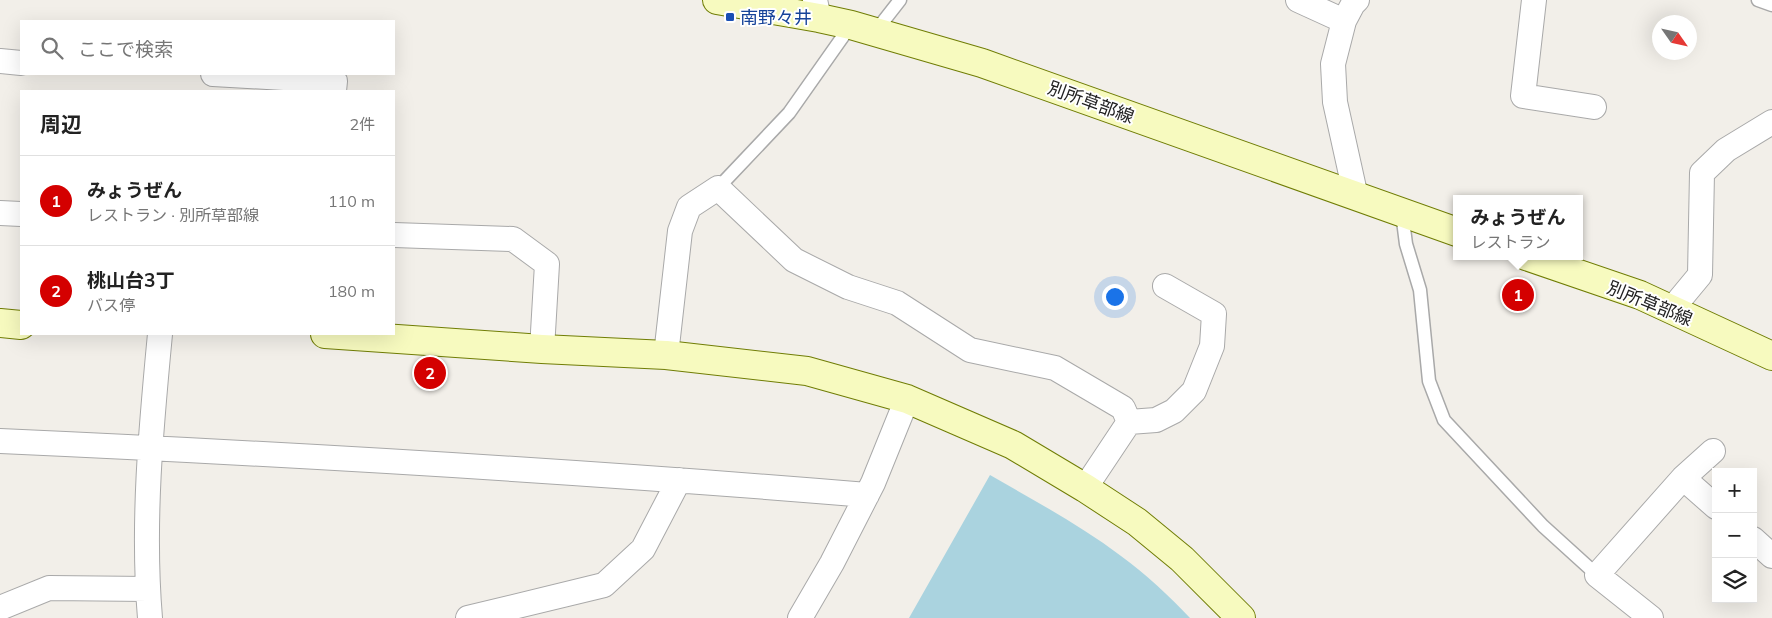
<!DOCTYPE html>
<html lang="ja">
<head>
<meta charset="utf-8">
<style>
  :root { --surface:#fff; --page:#f6f6f6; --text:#222; --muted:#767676; --line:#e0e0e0; --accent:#d40000 }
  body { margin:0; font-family:Mulish,"Noto Sans JP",sans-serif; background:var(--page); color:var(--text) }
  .controls { position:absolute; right:15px; bottom:15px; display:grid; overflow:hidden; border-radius:0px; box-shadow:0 5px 20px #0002 }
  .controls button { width:45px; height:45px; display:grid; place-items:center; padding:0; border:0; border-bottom:1px solid var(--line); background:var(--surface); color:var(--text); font:25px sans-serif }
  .compass { position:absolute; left:1652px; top:15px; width:45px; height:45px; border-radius:50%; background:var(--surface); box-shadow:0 5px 20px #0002; rotate:124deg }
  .you { position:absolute; left:1114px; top:296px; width:18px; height:18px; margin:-12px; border:4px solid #fff; border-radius:50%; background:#1a73e8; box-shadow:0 0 0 8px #1a73e833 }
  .badge { display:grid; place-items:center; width:32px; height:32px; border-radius:50%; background:var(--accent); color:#fff; font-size:16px; font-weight:700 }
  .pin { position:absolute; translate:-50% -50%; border:2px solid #fff; box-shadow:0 1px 5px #0006 }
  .popup { position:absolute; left:1453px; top:195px; width:130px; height:65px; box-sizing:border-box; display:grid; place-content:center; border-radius:0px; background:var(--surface); filter:drop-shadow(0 1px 4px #0005); font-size:16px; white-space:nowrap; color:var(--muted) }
  .popup b { font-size:19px; color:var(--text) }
  .popup::after { content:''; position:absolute; left:50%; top:100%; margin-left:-10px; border:10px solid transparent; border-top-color:var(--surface) }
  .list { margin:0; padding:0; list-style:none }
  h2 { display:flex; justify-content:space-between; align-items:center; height:65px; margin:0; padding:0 20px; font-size:21px }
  h2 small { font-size:16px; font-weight:400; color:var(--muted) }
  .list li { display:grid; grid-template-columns:32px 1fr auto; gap:15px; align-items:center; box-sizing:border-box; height:90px; padding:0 20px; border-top:1px solid var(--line) }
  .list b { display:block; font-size:19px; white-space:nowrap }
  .list p { margin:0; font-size:16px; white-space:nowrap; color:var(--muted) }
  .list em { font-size:16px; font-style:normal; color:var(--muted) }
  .icon { flex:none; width:28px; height:28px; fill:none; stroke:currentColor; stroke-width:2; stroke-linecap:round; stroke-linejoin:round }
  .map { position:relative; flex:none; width:1772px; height:618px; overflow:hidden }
  .search { position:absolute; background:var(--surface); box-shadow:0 5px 20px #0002; left:20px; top:20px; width:375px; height:55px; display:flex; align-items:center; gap:12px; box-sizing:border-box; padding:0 18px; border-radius:0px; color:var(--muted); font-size:19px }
  .panel { position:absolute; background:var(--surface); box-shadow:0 5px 20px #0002; left:20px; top:90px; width:375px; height:245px; border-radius:0px }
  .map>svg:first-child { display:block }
</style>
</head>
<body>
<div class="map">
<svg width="1772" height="618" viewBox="0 0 1772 618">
  <rect width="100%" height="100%" fill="#f2efe9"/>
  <!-- water -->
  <path fill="#aad3df" d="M990,475C1035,501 1080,525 1121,556C1146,574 1169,596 1190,618H909Z"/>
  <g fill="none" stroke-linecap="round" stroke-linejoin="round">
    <defs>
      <path id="lane" d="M1758,0L1772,5
        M875,32L900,0
        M718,188L789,113L851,25
        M1402,213L1406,244L1420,290L1429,381L1444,420L1543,526L1597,575"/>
      <path id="street" d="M815,0L819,18
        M1298,0L1344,21
        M1534,0L1523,96L1594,107
        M0,61L21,63
        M213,74L335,81L334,91
        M1356,197L1335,102L1333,64L1344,21L1353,4L1357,0
        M0,213L21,214
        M394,235L513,239L547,264L542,349
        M1671,310L1700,275L1702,173L1726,150L1772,122
        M666,355L680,231L689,207L718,188L794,260L848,287L897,303L970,350L1055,368L1123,408L1129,422L1085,488
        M1129,422L1156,420L1174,411L1194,391L1212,346L1214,314L1165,286
        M0,441C289,454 578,471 867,495
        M1683,478L1716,507
        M1753,539L1772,556
        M0,608L49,588L148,589
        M150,618C142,524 151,428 160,334
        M468,618L604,585L643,549L679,480
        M800,618L832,563L873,483L907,399
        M1651,618L1597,575L1683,478L1713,451"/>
      <path id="secondary" d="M717,0L819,18L851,25L982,63L1457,232
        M1526,256L1640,295L1772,356
        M0,323L21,325
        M325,334L542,349L666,355L807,371L907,399L1013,445L1085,488L1137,522L1182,559L1241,618"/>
    </defs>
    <!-- lane casing -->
    <use href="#lane" stroke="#a9a9a9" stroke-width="15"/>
    <!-- street casing -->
    <use href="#street" stroke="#a9a9a9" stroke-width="26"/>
    <!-- secondary casing -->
    <use href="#secondary" stroke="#707d05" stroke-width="30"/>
    <!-- lane -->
    <use href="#lane" stroke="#fff" stroke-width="12"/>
    <!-- street -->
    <use href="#street" stroke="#fff" stroke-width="24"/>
    <!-- secondary -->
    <use href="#secondary" stroke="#f7fabf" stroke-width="28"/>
  </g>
  <!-- markers -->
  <rect fill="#1a4fb4" stroke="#fff" stroke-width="2" x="725" y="12" width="10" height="10" rx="2.5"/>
  <g text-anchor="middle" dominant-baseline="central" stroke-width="4" stroke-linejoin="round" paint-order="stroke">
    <!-- transit labels -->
    <g font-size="18" fill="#164399" stroke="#fff" text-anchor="start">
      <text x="740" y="17">南野々井</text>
    </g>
    <!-- street labels -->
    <g font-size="18" fill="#222" stroke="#fff">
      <text transform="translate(1091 102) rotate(20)">別所草部線</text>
      <text transform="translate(1650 303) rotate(22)">別所草部線</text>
    </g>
  </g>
</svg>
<div class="controls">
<button>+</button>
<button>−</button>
<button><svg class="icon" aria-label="layers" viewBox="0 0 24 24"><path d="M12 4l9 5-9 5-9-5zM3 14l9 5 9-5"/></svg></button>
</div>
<svg class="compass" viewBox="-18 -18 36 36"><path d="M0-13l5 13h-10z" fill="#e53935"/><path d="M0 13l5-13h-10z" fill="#767676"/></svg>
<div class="you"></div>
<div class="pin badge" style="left:1518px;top:295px">1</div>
<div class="popup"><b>みょうぜん</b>レストラン</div>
<div class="pin badge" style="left:430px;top:373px">2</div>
<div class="search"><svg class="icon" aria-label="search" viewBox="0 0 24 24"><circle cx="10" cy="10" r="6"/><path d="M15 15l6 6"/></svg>ここで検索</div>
<section class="panel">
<h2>周辺<small>2件</small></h2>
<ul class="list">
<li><span class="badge">1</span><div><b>みょうぜん</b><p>レストラン · 別所草部線</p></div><em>110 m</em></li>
<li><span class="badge">2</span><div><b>桃山台3丁</b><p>バス停</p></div><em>180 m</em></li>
</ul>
</section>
</div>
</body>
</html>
